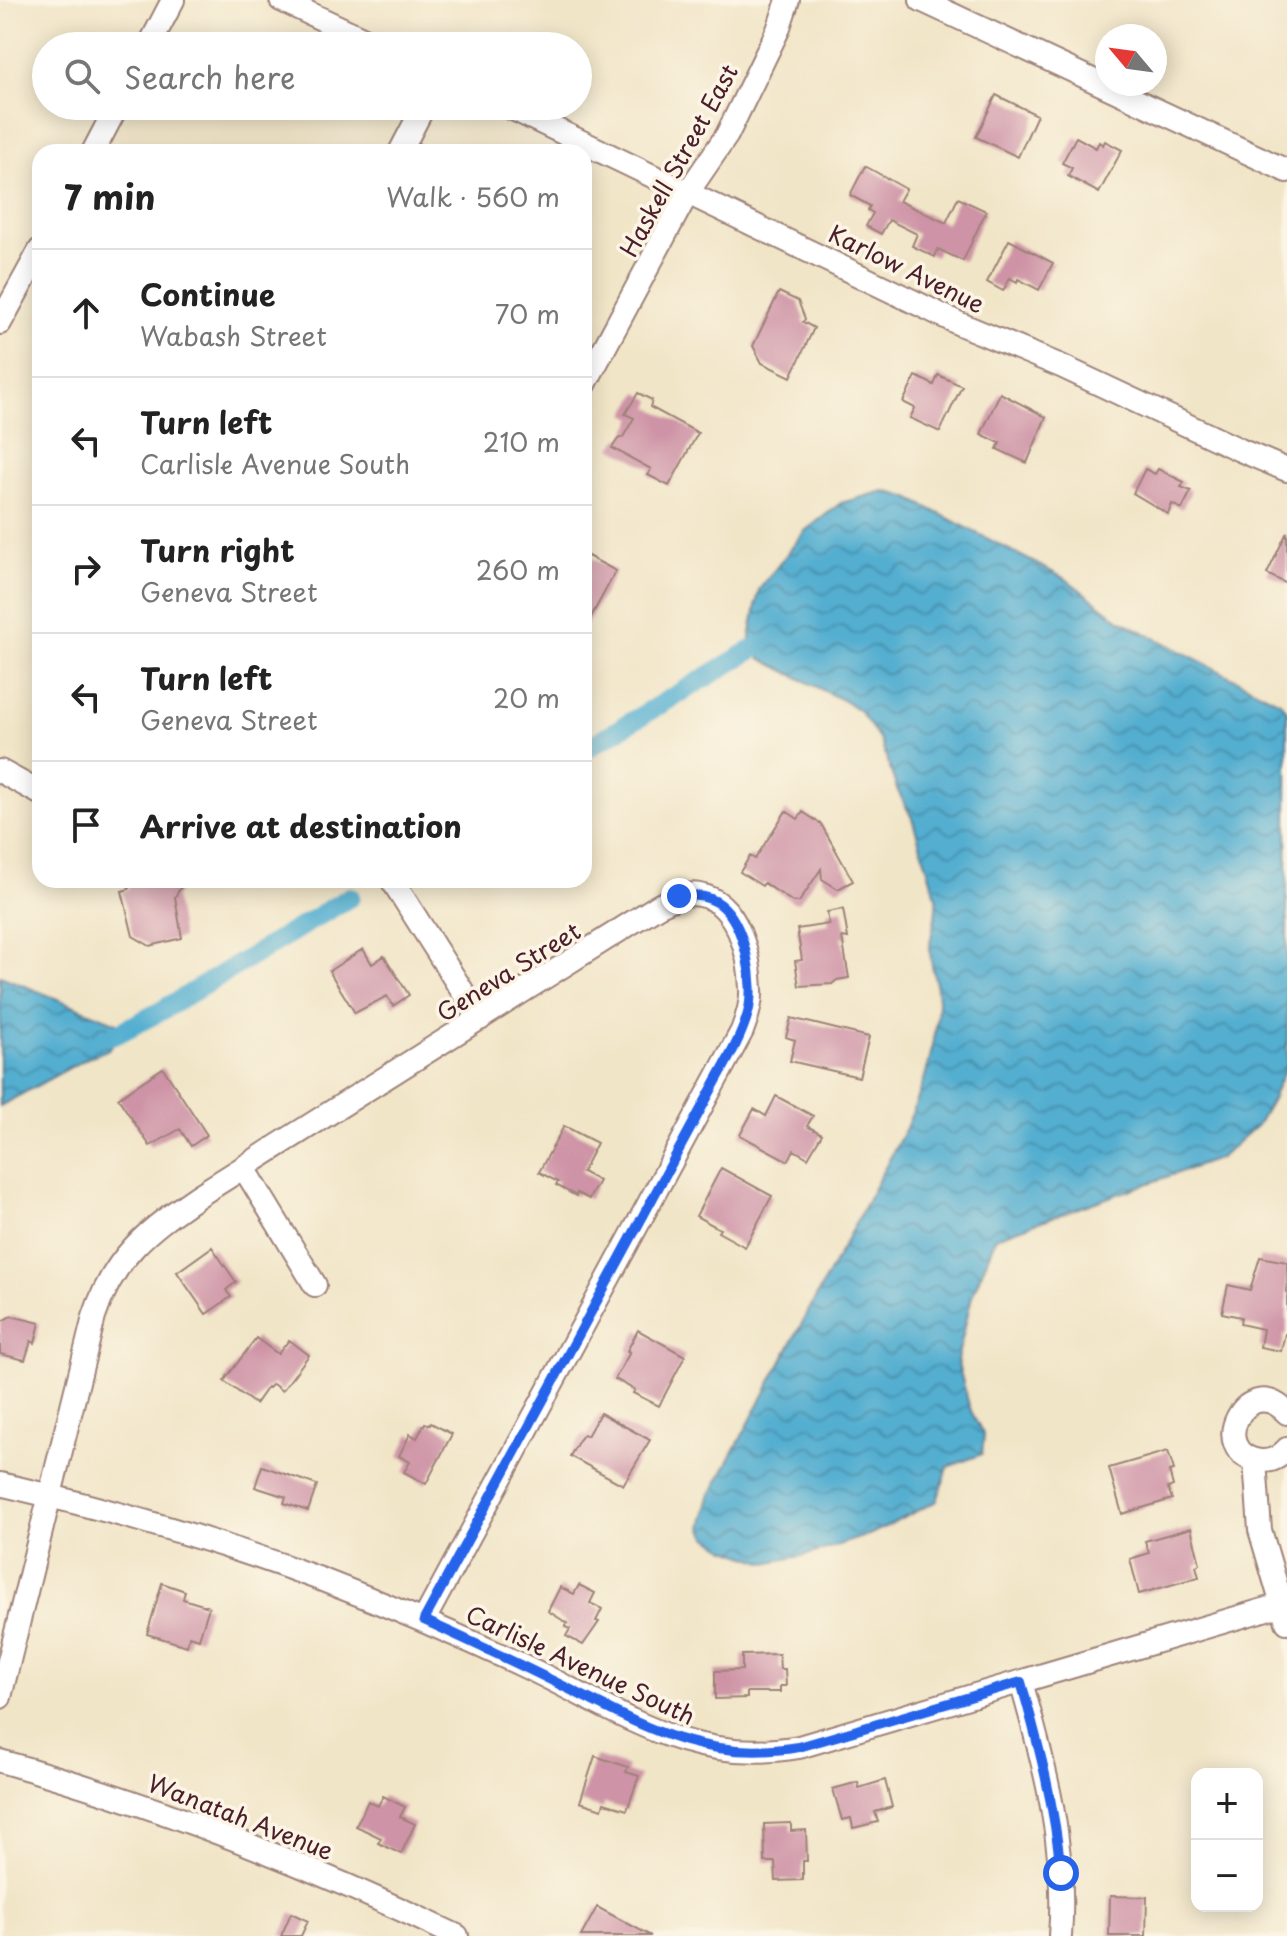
<!DOCTYPE html>
<html lang="en">
<head>
<meta charset="utf-8">
<style>
  :root { --surface:#fff; --page:#f6f6f6; --text:#222; --muted:#767676; --line:#e0e0e0 }
  body { margin:0; font-family:"Playpen Sans",sans-serif; background:var(--page); color:var(--text) }
  .controls { position:absolute; right:24px; bottom:24px; display:grid; overflow:hidden; border-radius:16px; box-shadow:0 4px 20px #0003 }
  .controls button { width:72px; height:72px; display:grid; place-items:center; padding:0; border:0; border-bottom:2px solid var(--line); background:var(--surface); color:var(--text); font:40px sans-serif }
  .compass { position:absolute; left:1095px; top:24px; width:72px; height:72px; border-radius:50%; background:var(--surface); box-shadow:0 4px 20px #0003; rotate:299deg }
  .stop { position:absolute; width:24px; height:24px; margin:-18px; border:6px solid #2563eb; border-radius:50%; background:#fff }
  .stop.end { background:#2563eb; border-color:#fff; box-shadow:0 2px 8px #0008 }
  .list { margin:0; padding:0; list-style:none }
  h2 { display:flex; justify-content:space-between; align-items:center; height:104px; margin:0; padding:0 32px; font-size:34px }
  h2 small { font-size:26px; font-weight:400; color:var(--muted) }
  .list li { display:grid; grid-template-columns:52px 1fr auto; gap:24px; align-items:center; box-sizing:border-box; height:128px; padding:0 32px; border-top:2px solid var(--line) }
  .list b { display:block; font-size:30px; white-space:nowrap }
  .list p { margin:0; font-size:26px; white-space:nowrap; color:var(--muted) }
  .list em { font-size:26px; font-style:normal; color:var(--muted) }
  .icon { flex:none; width:44px; height:44px; fill:none; stroke:currentColor; stroke-width:2; stroke-linecap:round; stroke-linejoin:round }
  .map { position:relative; flex:none; width:1287px; height:1936px; overflow:hidden }
  .search { position:absolute; background:var(--surface); box-shadow:0 4px 20px #0003; left:32px; top:32px; width:560px; height:88px; display:flex; align-items:center; gap:20px; box-sizing:border-box; padding:0 28px; border-radius:44px; color:var(--muted); font-size:30px }
  .panel { position:absolute; background:var(--surface); box-shadow:0 4px 20px #0003; left:32px; top:144px; width:560px; height:744px; border-radius:24px }
  .map>svg:first-child { display:block }
</style>
</head>
<body>
<div class="map">
<svg width="1287" height="1936" viewBox="0 0 1287 1936">
  <defs>
    <pattern id="water-waves" width="16" height="10" patternUnits="userSpaceOnUse" patternTransform="scale(2)"><rect width="16" height="10" fill="#52aed0"/><path d="M0 5q4-4 8 0t8 0" fill="none" stroke="#468da9"/></pattern>
  </defs>
  <rect width="100%" height="100%" fill="#fcf5e5"/>
  <filter id="ink" filterUnits="userSpaceOnUse"><feTurbulence type="fractalNoise" baseFrequency=".0125" numOctaves="2"/><feDisplacementMap in="SourceGraphic" scale="16" xChannelSelector="R" yChannelSelector="G"/><feConvolveMatrix kernelMatrix="1 2 1 2 8 2 1 2 1" color-interpolation-filters="sRGB"/></filter>
  <filter id="wash" filterUnits="userSpaceOnUse"><feTurbulence type="fractalNoise" baseFrequency=".006" numOctaves="4" result="noise"/><feDisplacementMap in="SourceGraphic" scale="32" xChannelSelector="R" yChannelSelector="G"/><feGaussianBlur stdDeviation="1.8" result="paint"/><feColorMatrix in="noise" values="0 0 0 0 0 0 0 0 0 0 0 0 0 0 0 0 0 1.4 0 .05"/><feComposite in="paint" operator="in"/></filter>
  <g filter="url(#wash)">
    <rect width="100%" height="100%" fill="#f1e5c7"/>
    <!-- water -->
    <path fill="url(#water-waves)" stroke="#4e667e" stroke-width="2" d="M884,491L907,497L1066,579L1120,620L1280,702L1287,710V1063L1272,1099L1257,1125L1220,1158L996,1237L972,1296L957,1360L970,1409L984,1436L982,1454L948,1467L937,1501L871,1534L811,1554L766,1563L725,1548L707,1536L702,1527L710,1496L906,1128C923,1089 937,1044 938,1001C938,982 929,964 930,945C932,928 938,914 936,896L912,818L897,789L881,742L860,711L850,704L760,658L750,638L759,590L805,531L841,503Z
      M0,976L112,1021L121,1025L125,1035L107,1050L89,1057L0,1106Z"/>
    <g fill="none" stroke-linecap="round" stroke-linejoin="round">
      <!-- canal -->
      <path stroke="#52aed0" stroke-width="20" d="M584,750L760,645
        M115,1035L161,1011L350,897"/>
    </g>
    <g id="blocks">
      <!-- building -->
      <path fill="#ce93a6" d="M996,95L1037,115L1018,157L976,137Z
        M1076,137L1096,148L1099,142L1103,145L1105,141L1122,150L1099,193L1068,176L1072,168L1062,163Z
        M865,166L906,189L899,201L946,223L958,198L986,211L963,261L938,249L935,257L912,246L917,234L889,220L881,234L866,226L873,213L868,210L870,206L850,195Z
        M1009,240L1053,263L1039,290L1018,279L1017,282L1010,278L1003,291L987,282Z
        M779,292L798,301L805,319L803,322L814,328L791,377L762,363L753,346Z
        M938,375L962,386L940,432L910,418L915,408L903,402L916,376L934,385Z
        M638,393L652,400L650,407L698,433L669,486L648,475L651,469L612,448L618,439L623,437L634,418L625,414Z
        M1000,393L1046,417L1027,463L997,449L1000,443L981,434Z
        M1145,469L1155,474L1158,469L1184,482L1181,487L1191,491L1182,509L1172,504L1168,514L1133,493Z
        M1287,532V584L1267,574Z
        M584,554L616,571L584,630Z
        M786,811L798,819L803,812L821,824L853,881L838,889L822,879L821,869L799,902H793L764,883L762,886L740,872L750,856L755,859Z
        M149,880H185L175,897L182,938L150,946L133,936L122,891L129,889L128,885Z
        M843,909L848,938L842,937L849,978L837,980L832,984L799,986L795,961L802,960L797,929L829,924L827,912Z
        M363,949L372,964L384,956L409,995L393,1006L387,996L355,1013L329,971Z
        M791,1018L869,1037L859,1077L790,1061L795,1040L786,1037Z
        M163,1068L207,1135L191,1146L180,1129L150,1146L118,1098Z
        M776,1096L813,1116L807,1126L822,1134L808,1158L794,1150L788,1161L740,1135L754,1109L766,1116Z
        M564,1126L597,1143L582,1172L599,1181L589,1199L577,1193L576,1196L556,1185L558,1182L539,1172Z
        M721,1168L772,1196L745,1247L718,1232L720,1229L696,1216Z
        M212,1247L236,1282L226,1290L231,1297L206,1314L177,1272Z
        M1260,1257L1287,1262V1334H1285L1281,1351L1260,1347L1263,1329L1240,1324L1241,1317L1222,1313L1228,1285L1250,1290Z
        M11,1316L40,1323L35,1343L31,1341L25,1360L0,1354V1322Z
        M638,1330L685,1356L659,1406L633,1393L635,1390L615,1379L630,1352L627,1351Z
        M256,1338L278,1354L289,1340L309,1355L282,1391L273,1384L269,1388L267,1387L255,1404L224,1381Z
        M600,1413L650,1440L623,1485L570,1456L579,1440L584,1434L587,1436Z
        M425,1423L430,1425L431,1423L452,1434L426,1484L404,1472L410,1462L399,1456L410,1434L417,1438Z
        M1168,1451L1174,1470L1169,1471L1173,1486L1168,1488L1172,1499L1122,1514L1109,1468Z
        M262,1466L317,1485L308,1511L284,1503L286,1497L255,1487Z
        M1191,1528L1200,1564L1196,1566L1199,1577L1139,1594L1130,1559L1149,1553L1145,1541Z
        M162,1583L185,1591L183,1599L209,1607L199,1639L189,1636L187,1646L147,1634Z
        M579,1585L595,1593L590,1603L602,1609L596,1621L599,1622L583,1645L566,1636L570,1629L565,1627L567,1623L548,1611L560,1587L574,1594Z
        M779,1654L780,1669H785L786,1686H780V1692H747V1698L715,1699V1671L742,1670V1655Z
        M595,1756L628,1767L626,1772L639,1776L627,1810L604,1803L602,1809L580,1802Z
        M885,1780L892,1807L875,1812L878,1822L853,1828L851,1818L842,1820L833,1789L858,1782L859,1788Z
        M383,1796L405,1807L400,1817L415,1824L401,1854L378,1843L381,1838L356,1826L368,1801L378,1806Z
        M791,1823V1831L806,1830L807,1861H803V1880L776,1881L775,1862H765L764,1824Z
        M1110,1896L1147,1897L1146,1936H1109Z
        M597,1907L651,1936H581Z
        M291,1913L308,1921L301,1936H281Z"/>
    </g>
  </g>
  <g filter="url(#ink)">
    <use href="#blocks" fill-opacity="0" stroke="#9e8279" stroke-width="2"/>
    <g fill="none" stroke-linecap="round" stroke-linejoin="round">
      <defs>
        <path id="minor" d="M281,0L379,46
          M921,0L1287,171
          M149,46L173,0
          M507,106L960,324L1061,366L1240,450L1287,470
          M93,152L117,106
          M400,152L424,106
          M0,323L40,250
          M584,386L688,192L727,135L778,30L788,0
          M0,771L40,793
          M392,880L480,1019
          M244,1168L315,1285
          M1287,1413C1246,1369 1205,1454 1260,1461C1271,1462 1280,1457 1287,1449
          M1255,1461L1260,1530L1287,1622
          M0,1484C108,1509 216,1540 320,1579C390,1606 458,1635 526,1667C622,1712 687,1766 799,1747L1287,1603
          M1021,1682C1045,1766 1067,1848 1060,1936
          M0,1697L94,1317C114,1256 147,1231 198,1196L658,906C671,900 685,892 700,895C738,902 750,956 751,989C752,1003 747,1018 742,1031L424,1620
          M0,1761C158,1805 310,1865 457,1936"/>
      </defs>
      <!-- minor casing -->
      <use href="#minor" stroke="#9e8279" stroke-width="26"/>
      <!-- minor -->
      <use href="#minor" stroke="#fff" stroke-width="22"/>
    </g>
  </g>
  <g fill="none" stroke-linecap="round" stroke-linejoin="round" filter="url(#ink)">
    <!-- route -->
    <path stroke="#2563eb" stroke-width="10" d="M679,896C694,895 707,895 720,904C745,923 756,984 748,1013C740,1042 722,1069 708,1096L424,1620C467,1640 509,1659 551,1680C637,1722 698,1764 799,1747L1021,1682C1039,1746 1055,1807 1061,1873"/>
  </g>
  <g text-anchor="middle" dominant-baseline="central" stroke-width="7" stroke-linejoin="round" paint-order="stroke">
    <!-- street labels -->
    <g font-size="24" fill="#4a1f2b" stroke="#fcf5e5">
      <text transform="translate(678 160) rotate(-61)">Haskell Street East</text>
      <text transform="translate(907 268) rotate(26)">Karlow Avenue</text>
      <text transform="translate(508 971) rotate(-32)">Geneva Street</text>
      <text transform="translate(581 1664) rotate(25)">Carlisle Avenue South</text>
      <text transform="translate(241 1816) rotate(21)">Wanatah Avenue</text>
    </g>
  </g>
</svg>
<div class="controls">
<button>+</button>
<button>−</button>
</div>
<svg class="compass" viewBox="-18 -18 36 36"><path d="M0-13l5 13h-10z" fill="#e53935"/><path d="M0 13l5-13h-10z" fill="#767676"/></svg>
<div class="stop" style="left:1061px;top:1873px"></div>
<div class="stop end" style="left:679px;top:896px"></div>
<div class="search"><svg class="icon" aria-label="search" viewBox="0 0 24 24"><circle cx="10" cy="10" r="6"/><path d="M15 15l6 6"/></svg>Search here</div>
<section class="panel">
<h2>7 min<small>Walk · 560 m</small></h2>
<ul class="list">
<li><svg class="icon" aria-label="ahead" viewBox="0 0 24 24"><path d="M12 20V5M6 11l6-6 6 6"/></svg><div><b>Continue</b><p>Wabash Street</p></div><em>70 m</em></li>
<li><svg class="icon" aria-label="left" viewBox="0 0 24 24"><path d="M17 20v-9H6M10 6l-5 5 5 5"/></svg><div><b>Turn left</b><p>Carlisle Avenue South</p></div><em>210 m</em></li>
<li><svg class="icon" aria-label="right" viewBox="0 0 24 24"><path d="M7 20v-9h11M14 6l5 5-5 5"/></svg><div><b>Turn right</b><p>Geneva Street</p></div><em>260 m</em></li>
<li><svg class="icon" aria-label="left" viewBox="0 0 24 24"><path d="M17 20v-9H6M10 6l-5 5 5 5"/></svg><div><b>Turn left</b><p>Geneva Street</p></div><em>20 m</em></li>
<li><svg class="icon" aria-label="arrive" viewBox="0 0 24 24"><path d="M6 21V4h12l-3 4 3 4H6"/></svg><div><b>Arrive at destination</b></div></li>
</ul>
</section>
</div>
</body>
</html>
